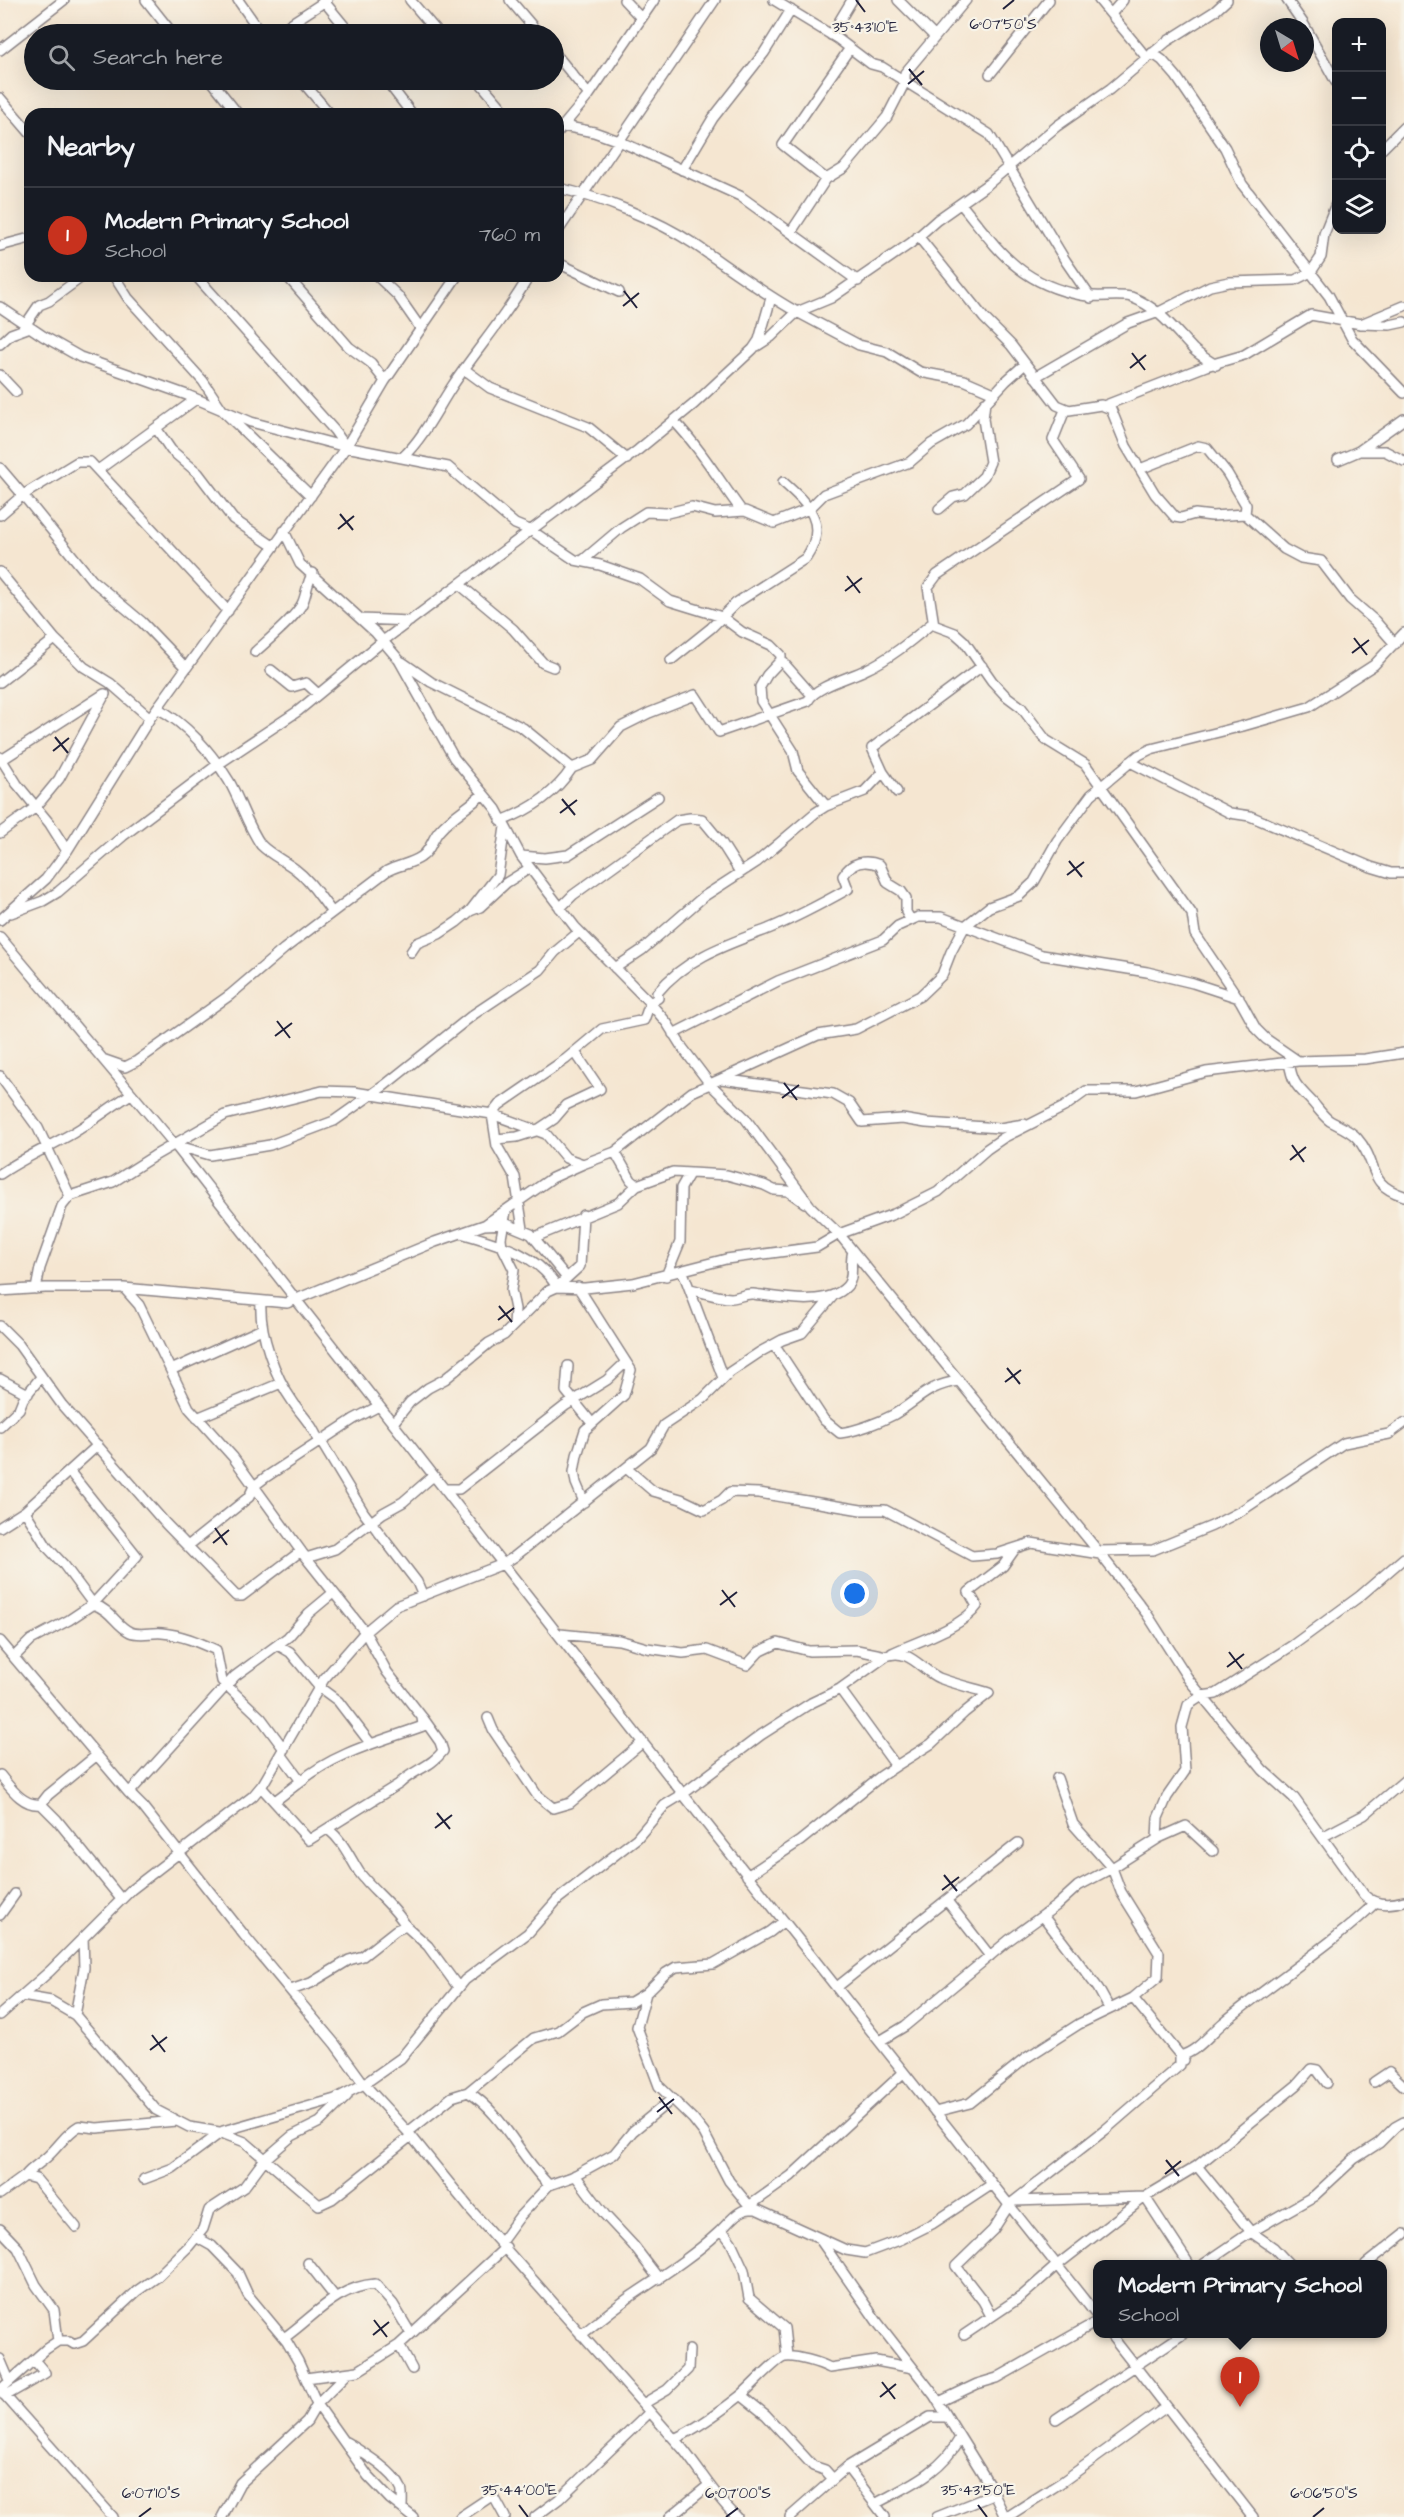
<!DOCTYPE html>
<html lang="en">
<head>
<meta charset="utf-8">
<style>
  :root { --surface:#171b24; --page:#242831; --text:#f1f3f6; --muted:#9ea1a6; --line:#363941; --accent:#c8321e }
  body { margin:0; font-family:"Architects Daughter",sans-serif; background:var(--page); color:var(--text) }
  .controls { position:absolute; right:18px; top:18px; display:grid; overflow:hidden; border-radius:12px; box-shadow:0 6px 24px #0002 }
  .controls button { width:54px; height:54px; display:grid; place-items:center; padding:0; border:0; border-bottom:2px solid var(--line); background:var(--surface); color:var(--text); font:30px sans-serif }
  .compass { position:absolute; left:1260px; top:18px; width:54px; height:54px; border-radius:50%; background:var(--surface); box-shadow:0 6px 24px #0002; rotate:142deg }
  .you { position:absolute; left:855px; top:1594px; width:21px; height:21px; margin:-15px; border:4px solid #fff; border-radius:50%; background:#1a73e8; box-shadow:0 0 0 9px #1a73e833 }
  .badge { display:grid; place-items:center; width:39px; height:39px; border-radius:50%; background:var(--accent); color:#fff; font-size:20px; font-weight:700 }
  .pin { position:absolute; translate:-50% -50px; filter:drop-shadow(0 2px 3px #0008) }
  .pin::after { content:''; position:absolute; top:32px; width:21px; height:18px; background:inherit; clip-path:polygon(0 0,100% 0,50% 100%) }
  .popup { position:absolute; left:1093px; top:2260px; width:294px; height:78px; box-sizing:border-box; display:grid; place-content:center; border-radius:12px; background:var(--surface); filter:drop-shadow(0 2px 4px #0005); font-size:20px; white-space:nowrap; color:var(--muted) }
  .popup b { font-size:22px; color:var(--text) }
  .popup::after { content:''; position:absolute; left:50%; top:100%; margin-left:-12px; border:12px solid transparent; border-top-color:var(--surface) }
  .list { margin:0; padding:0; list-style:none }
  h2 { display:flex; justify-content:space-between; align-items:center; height:78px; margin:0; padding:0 24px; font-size:26px }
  h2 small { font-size:20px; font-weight:400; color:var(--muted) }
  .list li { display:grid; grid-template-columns:39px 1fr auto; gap:18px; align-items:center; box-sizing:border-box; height:96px; padding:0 24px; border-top:2px solid var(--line) }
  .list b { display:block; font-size:22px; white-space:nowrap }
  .list p { margin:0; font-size:20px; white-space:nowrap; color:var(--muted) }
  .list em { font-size:20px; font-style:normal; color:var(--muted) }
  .icon { flex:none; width:33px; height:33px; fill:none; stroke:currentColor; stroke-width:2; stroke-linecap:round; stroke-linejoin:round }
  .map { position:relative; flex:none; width:1404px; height:2517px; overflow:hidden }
  .search { position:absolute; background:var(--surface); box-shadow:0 6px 24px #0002; left:24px; top:24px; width:540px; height:66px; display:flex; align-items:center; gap:15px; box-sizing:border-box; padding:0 21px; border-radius:33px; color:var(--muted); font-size:22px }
  .panel { position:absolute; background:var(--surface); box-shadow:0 6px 24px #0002; left:24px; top:108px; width:540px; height:174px; border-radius:18px }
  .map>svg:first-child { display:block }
</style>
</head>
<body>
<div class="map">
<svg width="1404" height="2517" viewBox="0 0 1404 2517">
  <rect width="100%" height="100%" fill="#f7f3e8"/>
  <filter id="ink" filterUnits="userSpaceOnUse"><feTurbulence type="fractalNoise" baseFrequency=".0167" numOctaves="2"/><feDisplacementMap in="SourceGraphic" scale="12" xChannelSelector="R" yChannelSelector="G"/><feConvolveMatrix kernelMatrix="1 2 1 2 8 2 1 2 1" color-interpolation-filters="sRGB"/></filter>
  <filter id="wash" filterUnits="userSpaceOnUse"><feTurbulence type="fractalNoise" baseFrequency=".008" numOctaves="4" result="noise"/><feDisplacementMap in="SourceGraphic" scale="24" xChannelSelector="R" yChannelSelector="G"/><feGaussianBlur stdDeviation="1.35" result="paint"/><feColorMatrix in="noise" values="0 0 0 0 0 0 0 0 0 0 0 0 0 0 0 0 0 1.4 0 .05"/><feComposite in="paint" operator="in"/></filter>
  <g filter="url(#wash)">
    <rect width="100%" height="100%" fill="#f5e6d1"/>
  </g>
  <g filter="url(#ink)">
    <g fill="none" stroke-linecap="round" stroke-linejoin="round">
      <defs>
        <path id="minor" d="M146,0L173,34
          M238,0L262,34
          M323,0L351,34
          M410,0L439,34
          M510,0L539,34
          M624,0L641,18
          M774,0L838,39L871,64L882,67L989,134L1065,260L1091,298
          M898,0L935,37
          M1099,0L1147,58
          M1287,0L1303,23L1336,82
          M1111,14L1123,0
          M280,34L290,24L327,0
          M831,35L852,0
          M0,50L64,0
          M554,52L589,95
          M1152,53L1162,60L1176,76L1225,148L1242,184L1329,296L1352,339L1404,393
          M990,74L1049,0
          M211,80L238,114
          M301,80L330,114
          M386,80L412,114
          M478,80L507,114
          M0,98L30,133
          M563,126L594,132L619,141L740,196L858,281
          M558,132L589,95L654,0
          M1382,149L1404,127
          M682,170L713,118L764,53L791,10
          M826,179L783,145L850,48
          M558,188C600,197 658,220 694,244C728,267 761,292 797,312L831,298L911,243L937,220L988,184L1057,126L1110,89L1166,42L1215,11L1227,0
          M961,204C998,249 1019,284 1081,295C1096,298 1121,294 1131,297C1158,307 1174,329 1193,349C1199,355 1208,360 1216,365
          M558,231L715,0
          M791,232L826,179L844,168L887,117L905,82V73L966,0
          M918,236L984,318L1011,345L1057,405L1069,410L1101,405L1111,409L1126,446L1155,494L1175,517L1181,518L1195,514L1212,516L1245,514L1284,549L1301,558L1321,561L1350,599L1375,621L1395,644
          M0,246L30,238
          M558,263L619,292
          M114,276L128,298L203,381L223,411L311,496
          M196,276L334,430L346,447
          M287,276L349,347L371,363L385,381
          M377,276L398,296L421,329
          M0,307L43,336L80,357L187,395L251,422L346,447L448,467L515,524L532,531L575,560L600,565L640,579L670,601L722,617L742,632L771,645L781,655V660L811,694
          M26,324L39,305L49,301L83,276
          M1363,324L1390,325L1404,322
          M0,344L11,334L30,327
          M757,346L771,337L797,312L859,345L887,352L920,372L964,380L994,393
          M464,369L490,388L588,427L627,459
          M0,375L16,392
          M1035,377L1128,323L1159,312L1210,286L1229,282L1295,280L1311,272L1321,257L1324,234L1336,204
          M1106,405L1206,366L1244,355L1311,315L1361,324L1404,306
          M674,421C700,448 719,480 741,510
          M156,428L171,450L198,473L233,519L273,546
          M1361,451H1385L1404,461
          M403,457C424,437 437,409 453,385C478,348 507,315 529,276
          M1338,460L1359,451L1404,419
          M0,468L23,495L0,515
          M1140,469L1198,446L1207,448L1227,473L1246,505L1245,514
          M98,470L196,399
          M939,509L953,497L965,494L984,476L990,462L983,419L985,402
          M284,531L300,564L376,633L399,660L454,758L496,809L521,856L575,927L650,1003L667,1023L682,1047L710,1084L745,1118L811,1207L839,1234L1098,1551L1147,1614L1189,1680L1263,1770L1294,1798L1364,1895C1375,1906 1390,1905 1404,1901
          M582,561L621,528L646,512L667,513L692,507L715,513L745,511L774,523L809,509L824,494L910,462L931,444L966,424L1006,381L1025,364
          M0,572L55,639L84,667L110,683L150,718
          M459,584L513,629L543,663L553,667
          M361,619L410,621
          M934,625L928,587L937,575L1079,479L1053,440L1065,410
          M255,652C267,641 295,618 302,604C307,594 306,584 313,573
          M671,660L711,628L736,603L806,558C829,524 809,505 783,482
          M781,660L767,675L760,687L761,701L793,751L798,771L826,806
          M402,662L431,682L523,728L572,768L592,760L621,727L649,713L695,695L719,732L808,701C814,687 851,677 865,670C889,659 911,641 931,624L955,633L964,641L992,681L1005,695L1021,707L1046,740L1085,764L1192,914L1195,934L1241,1002L1256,1029L1266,1039L1298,1061
          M186,668L142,622L92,580L23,495L77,462H90L228,611
          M271,670L292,687L306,683L318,694
          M0,682L55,639
          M157,708C186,723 212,753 229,781C241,802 247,825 261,845C271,855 283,860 295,869C311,881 320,897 332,912
          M0,757L17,784L50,824L67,851
          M0,761L104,694
          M1130,762L1230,813L1250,816L1371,867L1391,873H1404
          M897,792L883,772L872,748L982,666
          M501,821C531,810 555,794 572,768
          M0,833L36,807L59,779L105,694
          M521,856L545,858L568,855L658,797
          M560,908L573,895L677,820L690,818L702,819L721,842L740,872
          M470,911L480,907L506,883L530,868
          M11,913L43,901L58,892L123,836L217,765L298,711L383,641L638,450L694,404L753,349L759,340L771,298
          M0,920L46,879L67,851L150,718L346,447L385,381L457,276
          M0,937L175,1145L683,1794L1098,2317
          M411,952L417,943L439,934L457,922L470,911L498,875L505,827
          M615,968L642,950L703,897L757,862L815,813L826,806L865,791L883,772
          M673,1034L778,981L883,940L898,926L918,917H941L1042,955L1147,972L1193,983L1239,998
          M105,1060L125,1067L137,1061L230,995L284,949L387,871C398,865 411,864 421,857C431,851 432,838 440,830C452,816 469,807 483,794
          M1289,1062C1293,1087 1299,1087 1314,1104C1319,1110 1324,1117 1330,1121C1339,1126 1350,1130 1357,1138C1380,1164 1365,1184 1404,1196
          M0,1076L38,1128L70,1196
          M721,1079L818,1035L856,1029L920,996L942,975L951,952L965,926L989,907L1019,896L1034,882L1057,841L1091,795L1139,755L1151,749L1243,726L1309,707L1374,665L1404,633
          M496,1139L517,1137L536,1131L554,1119L566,1105L600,1089L575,1052
          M175,1145L210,1155L270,1145L334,1121L385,1085L474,1014L540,970L555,952L579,932
          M615,1152L692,1092L721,1079L833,1094L849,1103L862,1122L902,1119L926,1123L1000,1128L1024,1124
          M0,1174C23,1158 49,1147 73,1133C93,1121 112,1106 131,1094
          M506,1211L501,1238L502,1246L514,1270L511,1290L515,1309L514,1325
          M486,1224L552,1178L583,1164
          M523,1229L515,1177L497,1146L492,1114L499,1105L566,1059L602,1029L644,1020L650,1003L658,998L657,993C685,958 728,944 768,929C795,918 823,903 848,889L843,876C851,862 865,859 880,865L888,883L901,891L906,898V912L910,919
          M461,1233C495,1243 537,1253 557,1287L580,1266L583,1215
          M535,1237L618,1203L637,1185L673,1172L727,1175L764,1185L774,1190L788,1191L805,1203
          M683,1272L723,1378
          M666,1276L680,1242L681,1188L689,1174
          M578,1287L631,1370L624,1395L585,1430L577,1455L574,1472L576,1483L584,1502
          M124,1288L139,1305L189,1408L233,1457L306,1558L365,1632L387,1672L422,1717L423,1726C382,1741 336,1752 301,1781L281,1754
          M36,1289L40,1268L62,1206L70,1196L113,1182L154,1156L225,1115L322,1091L354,1092L492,1114L546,1134L566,1158L583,1164L615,1152L631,1180L637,1185
          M690,1289C703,1292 718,1298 731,1298C739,1298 745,1293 753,1294C779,1297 827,1308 847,1286C855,1277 849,1263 853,1251
          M0,1291L45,1288H124L287,1303L435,1242L484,1225L507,1224L531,1234L567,1278
          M261,1302C259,1333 275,1377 293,1402C302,1416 314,1426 318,1441
          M0,1326L19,1345L62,1405L166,1524L236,1596H242L301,1551
          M773,1346L778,1350L824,1420L840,1433C856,1431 878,1423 893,1415C919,1400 927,1385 959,1381
          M568,1366L566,1391L591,1422
          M171,1370L262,1329
          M0,1379L28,1394
          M197,1418L281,1383
          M393,1423L410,1402L428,1388L445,1379L489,1343L504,1335L548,1291L557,1287L585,1288L633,1283L726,1259L817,1247L839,1234L894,1214L938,1192L987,1149L1003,1138L1064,1107L1086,1091H1136L1206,1072L1298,1061L1365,1059L1404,1053
          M0,1427L19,1409L23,1399L41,1377
          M320,1440L364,1513L417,1582L423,1596
          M626,1468L653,1491L681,1499L704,1510L722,1500L730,1492L759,1493L861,1510H885L972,1556L997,1554L1031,1543L1100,1554
          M444,1489H459L565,1406L607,1380L626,1362
          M25,1511L47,1547L64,1565L93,1604L137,1556L70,1472
          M0,1527L25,1511L98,1445
          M189,1545L249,1497L254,1486L266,1477L354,1419L379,1406
          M1098,1551L1153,1550L1212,1526L1241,1511L1344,1443L1389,1434L1404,1423
          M306,1558L335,1549L383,1513L403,1502L433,1476
          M560,1634L619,1640L647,1648L683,1653L707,1650L747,1665L759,1652L778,1643L809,1651L857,1650L886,1656
          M0,1641L129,1793L143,1807L244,1935L335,2044L364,2084L408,2132L471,2210L682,2448C701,2471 715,2497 737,2517
          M278,1645L290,1652L319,1687L338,1701L371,1744
          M892,1653C916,1642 963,1627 977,1606L969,1592L1003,1566L1015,1549
          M14,1657L31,1640L69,1620L93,1604C113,1611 115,1625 130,1632C139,1636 152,1632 162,1633C182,1635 198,1642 216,1650L222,1681L261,1718L284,1749
          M488,1718L493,1730L537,1795L553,1808L570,1803L643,1742
          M97,1755L48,1795L41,1804L57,1820L121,1899
          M0,1775C10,1787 23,1807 41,1804
          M1057,1778L1073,1824L1112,1868L1121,1892L1159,1953L1158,1977L1133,1998L1184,2060
          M261,1787L309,1840L399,1784C413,1770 431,1767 443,1751L440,1742L423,1718
          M129,1793L235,1676L288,1637L309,1613L333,1593
          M275,1801L301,1781
          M328,1829C343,1841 349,1856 359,1872C373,1891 394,1905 406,1926
          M1322,1837L1364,1815L1404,1781
          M1157,1839L1158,1818L1167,1797L1185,1771L1182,1727L1188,1705L1202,1696L1216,1694L1293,1645L1360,1596L1404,1558
          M747,1876L800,1841L881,1776L896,1766L840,1689
          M947,1901L990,1956
          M0,1915L15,1894
          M1043,1916L1098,1988L1109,2008
          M837,1987L1018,1843
          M291,1990L311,1983L349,1960L363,1956L396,1930L406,1926L428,1946L458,1987
          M646,1993L637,2027L659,2086L693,2119L704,2133L729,2181L752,2209
          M22,1996L51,2001L75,2015L156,2110L189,2127L219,2132L245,2142L319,2205L332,2199L411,2136
          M0,2015L50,1971L131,1890L253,1796L263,1784L324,1679L365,1632L396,1606L503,1564L514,1557L651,1448L664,1425L703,1399L730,1372L760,1352L782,1340L802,1333L833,1296
          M75,2015L84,1968L83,1937
          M880,2041L905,2026L1009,1940L1056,1906L1078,1886L1112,1868L1159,1838L1186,1826L1213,1851
          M1374,2082L1389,2072L1404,2086
          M468,2092L534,2038L558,2031L583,2012L601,2004L631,2002L646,1993L666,1973L676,1967L713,1964L770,1932L784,1921
          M935,2112L970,2103L1026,2058L1079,2024L1133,1998
          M408,2132L452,2097L468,2092C503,2113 520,2157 549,2185L572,2177L614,2154L633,2131L672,2099
          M1197,2166L1251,2232L1274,2248L1289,2264
          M575,2175L605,2215L633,2245L659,2279
          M25,2176C33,2166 43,2162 51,2153C61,2143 67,2133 79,2126L97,2128L176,2121
          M144,2179L173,2168L223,2131L335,2099L364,2084L401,2058L465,1980L528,1933L558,1899L637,1838L665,1805L683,1794L761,1735L811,1703L840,1689L886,1656C909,1647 921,1670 939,1678C955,1684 972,1688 989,1693L965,1712L931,1744L896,1766
          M0,2194L25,2176L36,2179L76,2227
          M1014,2201L1145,2197L1197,2166L1297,2085L1311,2069L1317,2070L1327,2083
          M749,2206L791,2176L903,2073
          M0,2229L18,2248L36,2285L54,2310L58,2341
          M722,2230L731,2242L744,2270L749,2298L784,2328L787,2356
          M196,2237L212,2246L238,2273L248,2295L287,2342L298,2361L317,2404L307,2421L240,2483L222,2517
          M819,2238L878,2323L934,2395L989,2484L1005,2517
          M501,2242L520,2216L549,2185
          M308,2263L335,2297
          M1204,2264L1251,2232L1314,2196L1354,2159L1379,2143L1395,2127L1404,2122
          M1366,2264L1404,2234
          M991,2316L983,2301L956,2266L993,2230L1009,2205L1105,2130L1180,2065V2056C1197,2052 1210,2034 1223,2023C1273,1981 1330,1947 1376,1902
          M1110,2334L1253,2517
          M1233,2334H1234
          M581,2335C598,2322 615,2307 633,2295C663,2275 692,2257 719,2232C731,2221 738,2207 756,2209L846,2250L865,2253L902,2239L932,2224L991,2185
          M964,2335L1022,2296L1056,2266L1145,2197L1189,2264
          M284,2338C315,2316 336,2287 375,2284L393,2304L411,2334
          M399,2345L412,2369
          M0,2359L9,2380
          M347,2374L317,2404L368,2476L390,2499L413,2517
          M306,2378L358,2371L399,2345L506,2247
          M741,2395L766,2415L813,2466L825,2470L833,2479
          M5,2396L45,2373L35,2361
          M939,2402L977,2384L997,2378L1098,2321
          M643,2404L667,2390L688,2369L689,2350
          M1056,2419L1183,2334
          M674,2439C696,2429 721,2411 740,2396C749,2389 777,2358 785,2357C795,2355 821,2363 830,2368L876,2361L913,2368
          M346,2442C362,2452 394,2471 401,2488C403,2494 402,2502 402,2508
          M847,2467L885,2517
          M875,2504C908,2486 941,2473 960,2438
          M113,2517L0,2390L46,2349L58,2341H69L74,2344L83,2341L137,2291L157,2277L189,2246L203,2229L209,2210L244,2187L264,2160L292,2136L320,2122L347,2096
          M460,2517L493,2495L505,2517
          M535,2517L559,2499L650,2412
          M670,2517L709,2485
          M790,2517L847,2467L930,2417H946
          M937,2517L995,2494
          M1007,2517L1062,2482L1166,2407"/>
      </defs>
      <!-- minor casing -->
      <use href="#minor" stroke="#8c8486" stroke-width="12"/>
      <!-- minor -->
      <use href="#minor" stroke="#fff" stroke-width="9"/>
    </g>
  </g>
  <!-- ticks -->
  <path fill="none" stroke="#22223b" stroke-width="2" d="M856,0L865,12M1003,9L1014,0M909,69L922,85M908,84L924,71M624,291L637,308M623,306L639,293M1132,353L1145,370M1130,368L1146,355M340,514L353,530M338,529L354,516M847,576L860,593M845,591L862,578M1354,638L1367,655M1352,653L1369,640M55,737L68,753M53,751L69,738M562,799L575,815M560,813L577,800M1069,861L1082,877M1067,875L1084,862M277,1021L290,1038M275,1036L292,1023M784,1083L797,1100M782,1098L799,1085M1292,1145L1304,1162M1290,1160L1306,1147M499,1306L512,1322M498,1320L514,1308M1007,1368L1020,1384M1005,1382L1021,1370M215,1528L227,1545M213,1543L229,1530M722,1590L735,1607M720,1605L737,1592M1229,1652L1242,1669M1227,1667L1244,1654M437,1813L450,1829M435,1828L452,1815M944,1875L957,1891M942,1890L959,1877M152,2035L165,2052M150,2050L167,2037M659,2097L672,2114M657,2112L674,2099M1166,2160L1179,2176M1165,2174L1181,2161M374,2320L387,2337M373,2335L389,2322M882,2382L895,2399M880,2397L896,2384M519,2505L528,2517M978,2505L987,2517M139,2517L151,2508M726,2517L738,2508M1313,2517L1324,2508"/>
  <g font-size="15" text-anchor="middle" fill="#22223b" stroke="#f7f3e8" stroke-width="4.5" stroke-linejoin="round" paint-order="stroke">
    <text x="1003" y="29">6°07'50"S</text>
    <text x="865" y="32">35°43'10"E</text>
    <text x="519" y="2495">35°44'00"E</text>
    <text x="978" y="2495">35°43'50"E</text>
    <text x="151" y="2498">6°07'10"S</text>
    <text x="738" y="2498">6°07'00"S</text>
    <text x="1324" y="2498">6°06'50"S</text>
  </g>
</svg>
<div class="controls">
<button>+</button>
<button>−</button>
<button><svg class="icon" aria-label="locate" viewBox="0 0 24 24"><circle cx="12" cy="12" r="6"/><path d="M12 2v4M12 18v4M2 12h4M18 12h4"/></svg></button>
<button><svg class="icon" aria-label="layers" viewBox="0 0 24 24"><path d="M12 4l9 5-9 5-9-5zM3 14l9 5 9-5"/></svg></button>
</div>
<svg class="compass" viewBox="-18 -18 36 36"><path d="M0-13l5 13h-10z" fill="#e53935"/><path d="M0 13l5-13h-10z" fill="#9ea1a6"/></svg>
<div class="you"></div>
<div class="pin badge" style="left:1240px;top:2407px">1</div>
<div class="popup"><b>Modern Primary School</b>School</div>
<div class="search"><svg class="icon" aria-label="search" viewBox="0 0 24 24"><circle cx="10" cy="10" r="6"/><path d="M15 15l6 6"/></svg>Search here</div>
<section class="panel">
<h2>Nearby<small></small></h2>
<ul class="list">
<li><span class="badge">1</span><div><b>Modern Primary School</b><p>School</p></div><em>760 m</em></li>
</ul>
</section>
</div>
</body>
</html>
